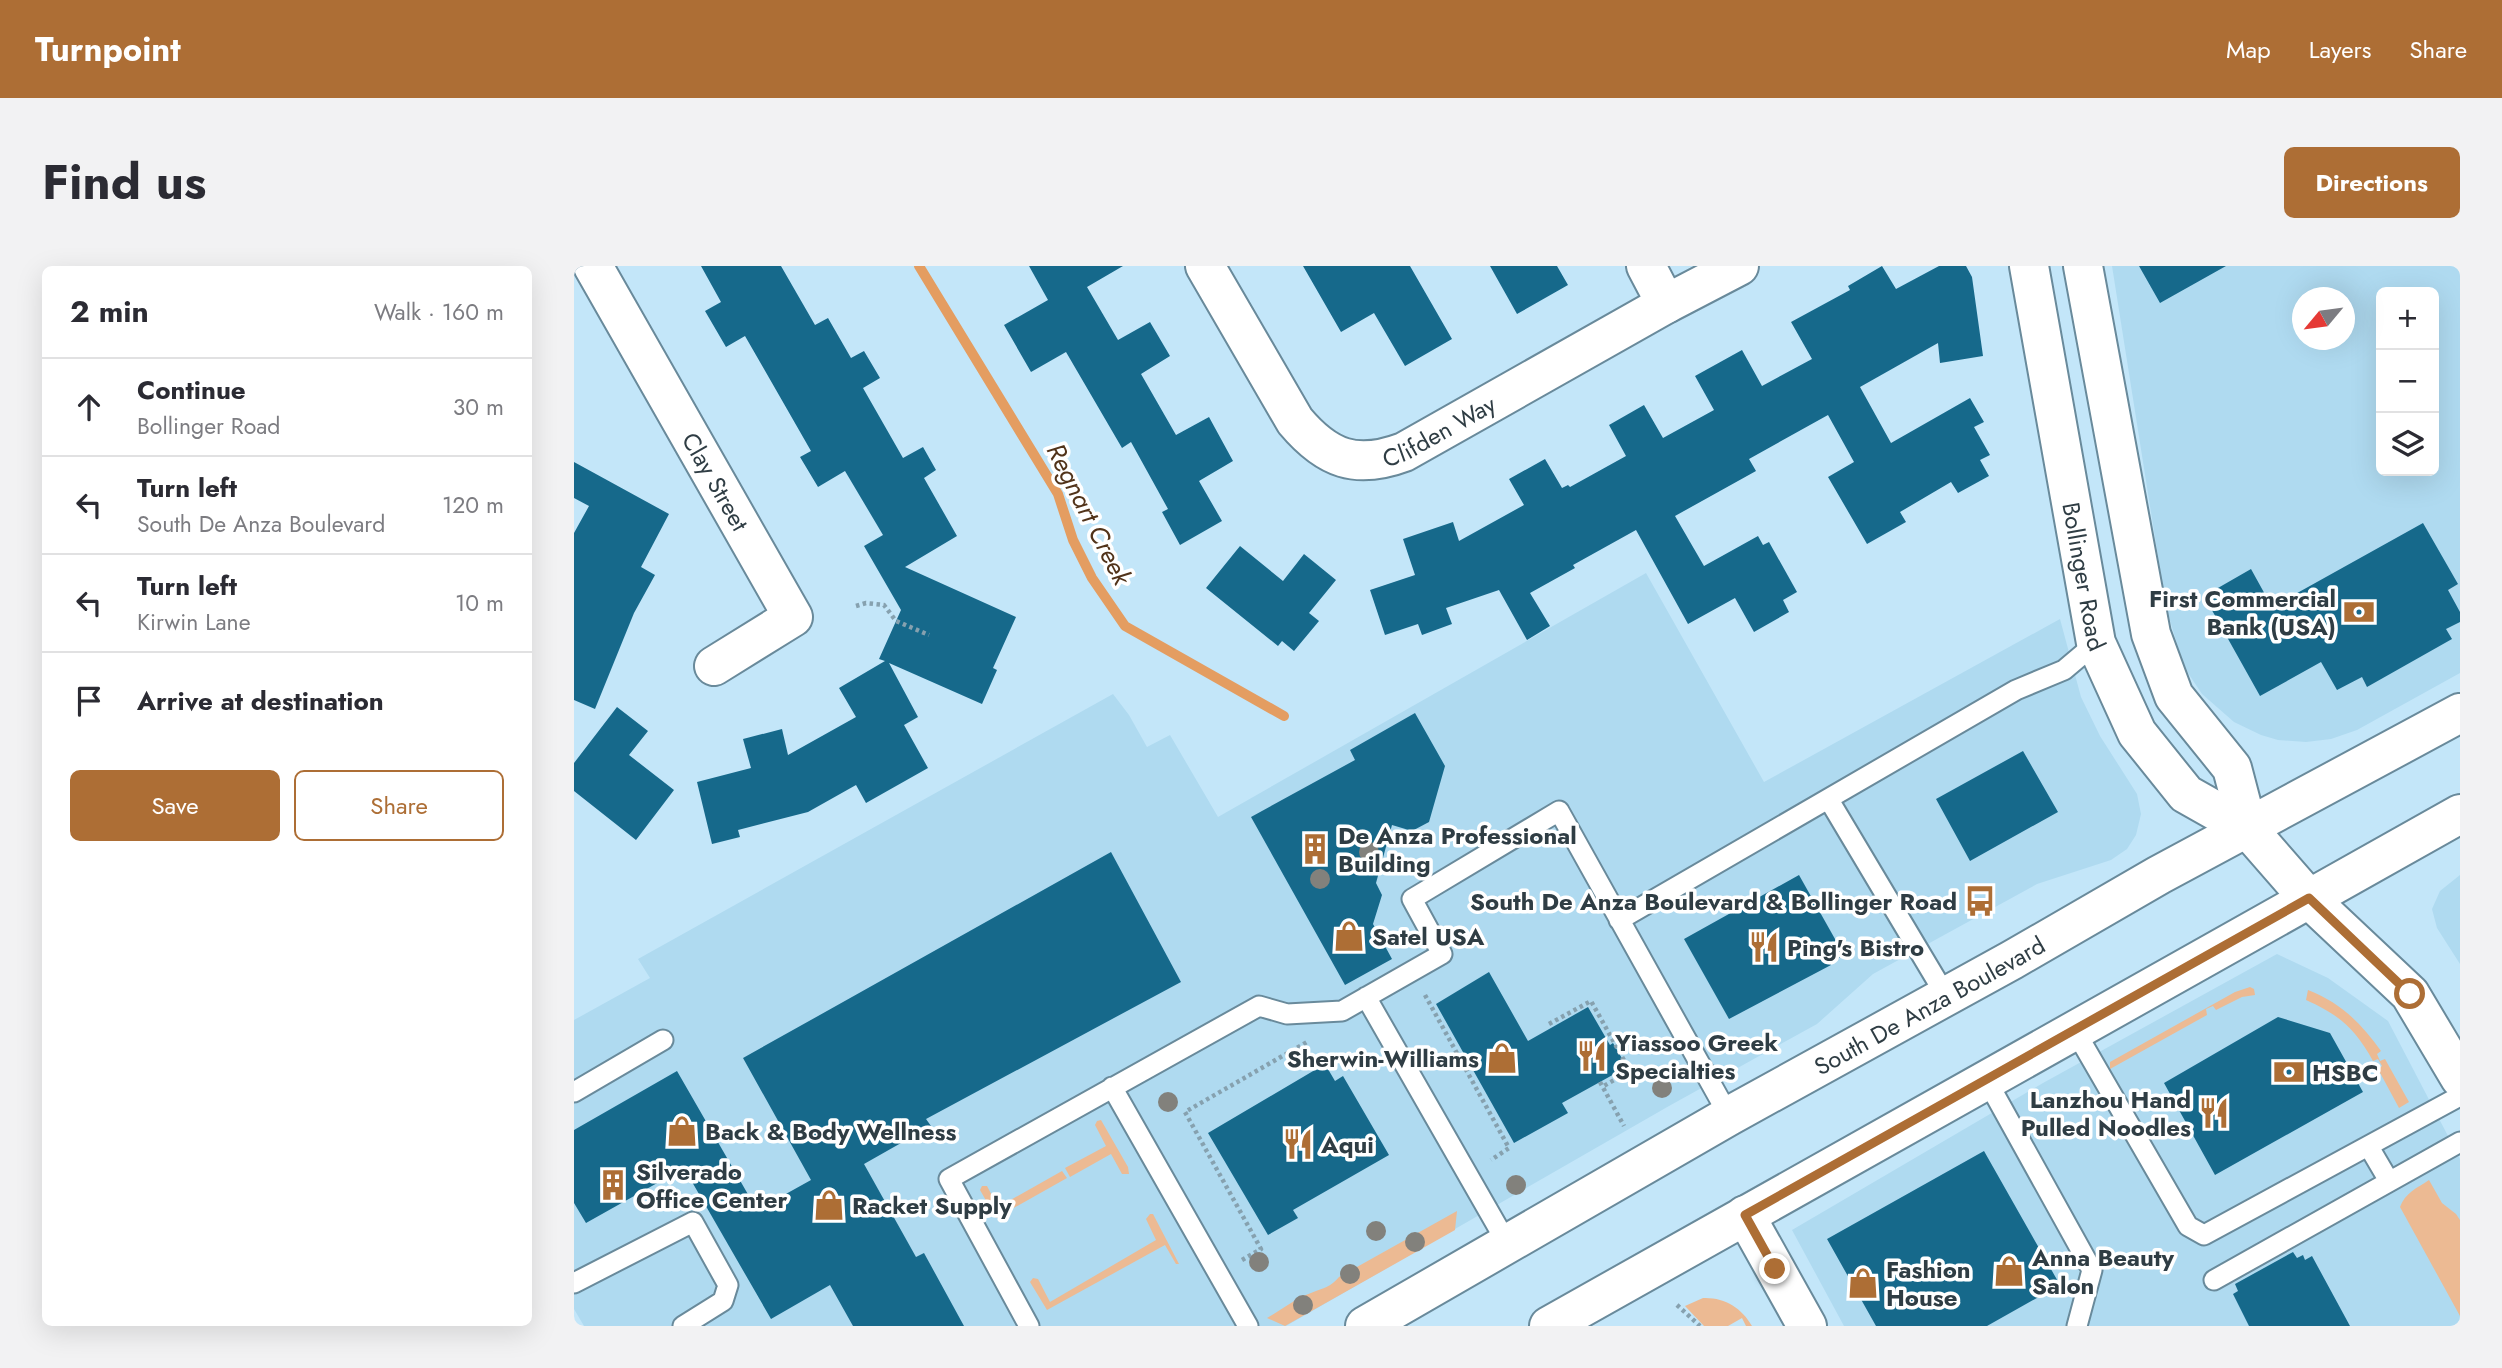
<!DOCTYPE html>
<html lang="en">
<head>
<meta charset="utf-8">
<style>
  :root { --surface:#fff; --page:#f2f2f3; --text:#2b2b33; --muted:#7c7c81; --line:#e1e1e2; --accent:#ad6e35 }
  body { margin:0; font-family:Jost,sans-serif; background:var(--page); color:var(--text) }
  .controls { position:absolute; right:21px; top:21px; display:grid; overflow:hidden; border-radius:10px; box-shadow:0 7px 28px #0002 }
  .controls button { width:63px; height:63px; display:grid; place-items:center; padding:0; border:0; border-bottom:2px solid var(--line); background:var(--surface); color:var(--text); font:35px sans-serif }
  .compass { position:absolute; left:1718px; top:21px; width:63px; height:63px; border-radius:50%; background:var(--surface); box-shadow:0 7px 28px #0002; rotate:241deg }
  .stop { position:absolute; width:21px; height:21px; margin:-16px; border:5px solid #ad6e35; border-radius:50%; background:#fff }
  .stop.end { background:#ad6e35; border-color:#fff; box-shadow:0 2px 7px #0008 }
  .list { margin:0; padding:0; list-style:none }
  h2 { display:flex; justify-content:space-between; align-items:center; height:91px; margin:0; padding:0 28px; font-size:30px }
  h2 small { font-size:23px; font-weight:400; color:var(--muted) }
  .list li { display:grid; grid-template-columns:46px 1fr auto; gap:21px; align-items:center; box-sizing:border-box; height:98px; padding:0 28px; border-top:2px solid var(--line) }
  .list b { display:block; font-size:26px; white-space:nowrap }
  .list p { margin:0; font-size:23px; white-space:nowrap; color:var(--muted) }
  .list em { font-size:23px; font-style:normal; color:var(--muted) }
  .actions { display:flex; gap:14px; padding:21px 28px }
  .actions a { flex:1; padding:16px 0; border:2px solid var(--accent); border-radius:10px; text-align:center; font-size:24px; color:var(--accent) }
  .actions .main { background:var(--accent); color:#fff }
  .icon { flex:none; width:38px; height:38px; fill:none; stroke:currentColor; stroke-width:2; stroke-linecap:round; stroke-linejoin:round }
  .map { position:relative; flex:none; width:1886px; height:1060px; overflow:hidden; border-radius:10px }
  header { display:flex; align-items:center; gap:42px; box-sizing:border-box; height:98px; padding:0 35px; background:var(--accent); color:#fff }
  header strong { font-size:33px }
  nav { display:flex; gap:38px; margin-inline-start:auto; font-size:24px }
  .intro { display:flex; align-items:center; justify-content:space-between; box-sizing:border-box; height:168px; padding:0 42px }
  h1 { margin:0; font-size:49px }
  .button { padding:18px 32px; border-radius:10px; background:var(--accent); color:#fff; font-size:24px; font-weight:700 }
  main { display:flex; gap:42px; padding:0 42px }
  aside { flex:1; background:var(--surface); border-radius:10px; box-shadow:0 7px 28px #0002 }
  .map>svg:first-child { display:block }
</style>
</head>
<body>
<header>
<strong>Turnpoint</strong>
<nav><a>Map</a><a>Layers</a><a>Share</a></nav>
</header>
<div class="intro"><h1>Find us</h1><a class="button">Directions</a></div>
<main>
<aside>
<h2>2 min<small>Walk · 160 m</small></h2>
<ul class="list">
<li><svg class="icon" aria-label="ahead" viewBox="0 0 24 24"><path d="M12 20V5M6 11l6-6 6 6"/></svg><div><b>Continue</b><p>Bollinger Road</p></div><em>30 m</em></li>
<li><svg class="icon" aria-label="left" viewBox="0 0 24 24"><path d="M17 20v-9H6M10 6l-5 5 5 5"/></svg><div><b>Turn left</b><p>South De Anza Boulevard</p></div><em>120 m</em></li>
<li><svg class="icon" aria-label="left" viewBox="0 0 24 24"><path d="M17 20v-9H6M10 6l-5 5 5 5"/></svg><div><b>Turn left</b><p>Kirwin Lane</p></div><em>10 m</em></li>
<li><svg class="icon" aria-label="arrive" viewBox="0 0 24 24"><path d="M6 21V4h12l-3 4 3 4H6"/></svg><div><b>Arrive at destination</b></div></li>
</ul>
<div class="actions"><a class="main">Save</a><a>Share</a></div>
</aside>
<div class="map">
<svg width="1886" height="1060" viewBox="0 0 1886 1060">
  <rect width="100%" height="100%" fill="#c3e6f9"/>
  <!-- built -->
  <path fill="#afdaf0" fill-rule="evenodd" d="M1538,0H1886V407L1783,464L1757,473L1732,476L1704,474L1687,469L1660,456L1628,428L1614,407L1606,388L1592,341ZM1807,26H1860V205H1807ZM1728,32H1770V74H1728Z
    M1072,307L1190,516L1486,353L1507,431L1526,470L1563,528L1567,548L1562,569L1553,583L1537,594L1463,618L1299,708L1243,758L1095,840L712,1060H10L0,1043V754L76,712L64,693L539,428L555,449L573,481L596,469L644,551Z
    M1886,609V698L1863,662L1858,643L1866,625Z
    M1703,688L1754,712L1814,755L1886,893V1060H1270L1218,964L1469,817Z"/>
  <!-- green -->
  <path fill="#ecba93" d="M1676,721L1680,723L1681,729L1668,731L1642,744L1639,740L1632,743L1633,749L1536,803V796L1661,726Z
    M1734,724C1767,737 1787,757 1807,785L1803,788L1806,795L1811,793L1835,836L1825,842L1804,803L1808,800L1804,793L1799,795C1781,762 1765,749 1732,734Z
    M527,854L554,901L555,908H548L537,888L496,911L491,902L532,880L521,859L523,855Z
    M488,905L493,912L422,952L406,924L408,920H413L424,941Z
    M1855,914L1868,937L1882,948L1886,954V1050L1826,941C1831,927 1843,922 1855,914Z
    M883,945L881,964L711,1060L693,1052C707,1044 722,1032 737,1027C749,1022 757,1021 765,1011Z
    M576,948H579L605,998H602L591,979L473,1044L456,1016L459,1012L464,1013L476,1036L582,974L572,953Z
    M1129,1032C1150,1031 1168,1042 1178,1060H1172L1168,1052L1154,1060H1130L1111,1040Z"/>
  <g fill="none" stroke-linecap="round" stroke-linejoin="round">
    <!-- stream -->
    <path stroke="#e49d61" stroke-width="10" d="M345,0L484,228L499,274L518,312L551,360L710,450"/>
  </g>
  <!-- building -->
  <path fill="#16698b" d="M127,0H207L241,59L254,52L277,92L290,85L306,112L289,122L329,192L349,181L362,204L350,212L383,270L331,301L442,351L419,402L423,404L408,438L315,397L344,451L330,459L354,502L292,537L282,519L234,546L164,564L166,571L138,578L123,516L177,502L169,473L208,463L214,489L282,451L265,422L311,395L305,393L327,344L290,280L309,269L271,205L244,221L226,191L237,185L171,70L152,81L131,45L147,36Z
    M455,0H549L513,21L544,74L576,56L596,90L567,108L602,169L635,151L659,195L625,215L648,255L606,279L588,246L594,243L557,176L548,182L492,86L457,106L430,59L474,34Z
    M729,0H836L878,73L831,100L800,47L767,66Z
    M916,0H983L994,19L943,48Z
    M1308,0L1322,23L1365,0H1392L1398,11L1409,90L1366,97L1364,77L1286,121L1317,177L1396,132L1410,156L1400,161L1416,189L1406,194L1415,210L1384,227L1377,216L1326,246L1332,256L1293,278L1254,211L1280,196L1254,149L1175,193L1182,205L1101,250L1130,300L1184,270L1189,279L1195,276L1223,326L1209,334L1215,346L1180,366L1161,332L1114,358L1062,264L999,299L1001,302L956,327L976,360L953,374L925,324L872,342L878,358L848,369L844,358L811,369L796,324L841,309L829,273L879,256L885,275L950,239L935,213L971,193L988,222L994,219L996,221L1052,190L1035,159L1070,139L1089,172L1140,144L1121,110L1168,84L1188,120L1238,93L1217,56L1276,24L1274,20Z
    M1565,0H1652L1586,37Z
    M0,196L95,248L67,301L81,309L60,347L21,443L0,434V267L15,240L0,232Z
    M1849,257L1884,318L1874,324L1886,346V356L1872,363L1878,373L1793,421L1788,411L1763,424L1747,396L1686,430L1630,330L1677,303L1698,341Z
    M666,280L709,315L730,288L762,314L735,347L745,355L720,385L708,375L704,380L632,322Z
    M43,441L74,465L55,489L100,524L62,574L0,525V497Z
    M841,447L871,500L855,556L838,565L818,559L802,617L808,629L799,658L818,693L771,719L677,551L781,494L776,484Z
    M1449,485L1484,546L1396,595L1362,533Z
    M537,586L607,716L352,853L357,860L290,898L342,991L350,987L390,1060H279L256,1019L197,1053L110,902L12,957L0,937V864L103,805L183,944L237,914L169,792Z
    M1225,609L1270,689L1256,697L1257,699L1155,753L1110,673Z
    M915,706L954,775L1014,741L1036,779L1039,777L1053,801L988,837L994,847L940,877L862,738Z
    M1704,751L1756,767L1789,826L1641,909L1590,817Z
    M751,798L761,815L769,810L815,889L719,944L724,952L694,969L634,867Z
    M1410,885L1486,1019L1413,1060H1302L1253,973Z
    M1719,986L1723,992L1729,989L1731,994L1738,990L1776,1060H1675L1659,1028L1664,1025L1661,1018Z"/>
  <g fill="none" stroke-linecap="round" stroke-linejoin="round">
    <defs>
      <path id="lane" d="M1255,534L1372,730
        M1045,654L1442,424L1490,404L1522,377
        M792,731L934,979
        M1500,763L1614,960L1630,969L1886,830
        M1412,813L1518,1004L1503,1060
        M538,821L674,1060
        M0,826L89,774
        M1795,881L1815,915
        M1640,1014L1886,876
        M0,1017L119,956L154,1019L149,1035L109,1060
        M455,1060L375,913L685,740L713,748L768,745L868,688L838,633L985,545L1155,850"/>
      <g id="street">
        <path id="s1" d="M19,0L219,351L140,400"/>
        <path id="s2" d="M631,0L721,155C753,193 782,204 830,186L1092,38L1165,0"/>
        <path d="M1072,0L1092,38"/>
        <path d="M1171,949L1233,1060"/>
      </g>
      <g id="secondary">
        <path id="s3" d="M1455,0L1522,377L1563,467L1612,528L1674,563L1735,633L1836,728L1886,812"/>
        <path d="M1509,0L1577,368L1600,430L1658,502L1674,563"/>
      </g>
      <g id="primary">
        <path id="s4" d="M791,1060L1155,850L1438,694L1585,609L1886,447"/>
        <path d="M975,1060L1886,548"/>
      </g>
    </defs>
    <!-- lane casing -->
    <use href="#lane" stroke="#698a9b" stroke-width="23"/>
    <!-- street casing -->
    <use href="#street" stroke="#698a9b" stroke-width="42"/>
    <!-- secondary casing -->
    <use href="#secondary" stroke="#698a9b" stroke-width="42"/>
    <!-- primary casing -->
    <use href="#primary" stroke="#698a9b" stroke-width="42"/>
    <!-- path -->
    <path stroke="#86a1af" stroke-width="4.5" stroke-dasharray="3.5 3.5" stroke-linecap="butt" d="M282,340L292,337L310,339L322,355L355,369
      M851,729L935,882L917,894
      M975,758L1017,735L1056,805L1028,821
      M1026,816L1050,860
      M668,994L687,983L611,846L733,776
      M1103,1039L1126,1060"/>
    <!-- lane -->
    <use href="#lane" stroke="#fff" stroke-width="19"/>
    <!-- street -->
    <use href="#street" stroke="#fff" stroke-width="38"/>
    <!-- secondary -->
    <use href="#secondary" stroke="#fff" stroke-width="38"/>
    <!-- primary -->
    <use href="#primary" stroke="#fff" stroke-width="38"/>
  </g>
  <!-- trees -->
  <g fill="#82817c">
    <circle cx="795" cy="586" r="10"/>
    <circle cx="773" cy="598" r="10"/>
    <circle cx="746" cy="613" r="10"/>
    <circle cx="1088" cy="822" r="10"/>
    <circle cx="594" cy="836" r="10"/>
    <circle cx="942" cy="919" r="10"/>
    <circle cx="802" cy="965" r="10"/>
    <circle cx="841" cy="976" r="10"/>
    <circle cx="685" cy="996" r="10"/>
    <circle cx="776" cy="1008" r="10"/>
    <circle cx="729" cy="1039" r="10"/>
  </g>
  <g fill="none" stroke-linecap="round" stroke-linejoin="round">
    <!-- route -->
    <path stroke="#ad6e35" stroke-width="9" d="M1201,1003L1171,949L1735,632L1836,728"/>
  </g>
  <!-- icons -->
  <defs>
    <symbol id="bank-bare" viewBox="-9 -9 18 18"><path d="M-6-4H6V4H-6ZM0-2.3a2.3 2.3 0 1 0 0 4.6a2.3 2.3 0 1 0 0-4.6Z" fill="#ad6e35" stroke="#fff" stroke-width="2.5" paint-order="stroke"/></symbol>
    <symbol id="building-bare" viewBox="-9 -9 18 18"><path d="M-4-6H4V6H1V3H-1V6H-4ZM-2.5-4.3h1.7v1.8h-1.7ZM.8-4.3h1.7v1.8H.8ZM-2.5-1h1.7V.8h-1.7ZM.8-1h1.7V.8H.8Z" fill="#ad6e35" stroke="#fff" stroke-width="2.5" paint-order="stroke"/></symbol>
    <symbol id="bus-bare" viewBox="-9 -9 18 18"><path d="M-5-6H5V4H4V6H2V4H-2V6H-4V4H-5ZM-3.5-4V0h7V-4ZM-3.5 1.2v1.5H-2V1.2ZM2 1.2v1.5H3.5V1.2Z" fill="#ad6e35" stroke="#fff" stroke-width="2.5" paint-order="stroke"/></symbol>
    <symbol id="shop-bare" viewBox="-9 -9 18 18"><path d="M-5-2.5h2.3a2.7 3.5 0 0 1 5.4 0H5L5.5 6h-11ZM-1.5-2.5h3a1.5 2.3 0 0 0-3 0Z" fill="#ad6e35" stroke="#fff" stroke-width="2.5" paint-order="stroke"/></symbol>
    <symbol id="restaurant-bare" viewBox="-9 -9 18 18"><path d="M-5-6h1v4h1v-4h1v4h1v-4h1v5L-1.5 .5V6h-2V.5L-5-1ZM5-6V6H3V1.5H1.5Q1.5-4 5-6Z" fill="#ad6e35" stroke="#fff" stroke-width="2.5" paint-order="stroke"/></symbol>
  </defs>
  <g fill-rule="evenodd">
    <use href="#bank-bare" x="1763" y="324" width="44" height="44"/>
    <use href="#building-bare" x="719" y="561" width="44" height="44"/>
    <use href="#bus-bare" x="1384" y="613" width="44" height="44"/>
    <use href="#shop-bare" x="753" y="648" width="44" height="44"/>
    <use href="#restaurant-bare" x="1168" y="659" width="44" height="44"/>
    <use href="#restaurant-bare" x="996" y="768" width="44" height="44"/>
    <use href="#shop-bare" x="906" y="770" width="44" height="44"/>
    <use href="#bank-bare" x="1693" y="784" width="44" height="44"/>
    <use href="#restaurant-bare" x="1618" y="825" width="44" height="44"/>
    <use href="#shop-bare" x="86" y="843" width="44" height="44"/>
    <use href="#restaurant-bare" x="702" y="856" width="44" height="44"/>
    <use href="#building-bare" x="17" y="897" width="44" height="44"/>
    <use href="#shop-bare" x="233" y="917" width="44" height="44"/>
    <use href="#shop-bare" x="1413" y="983" width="44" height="44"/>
    <use href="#shop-bare" x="1267" y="995" width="44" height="44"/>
  </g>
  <g text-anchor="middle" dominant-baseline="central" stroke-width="7" stroke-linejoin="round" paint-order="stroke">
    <!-- street labels -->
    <g font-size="24" fill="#2f3d44" stroke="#fff">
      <text stroke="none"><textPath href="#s2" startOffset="343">Clifden Way</textPath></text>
      <text stroke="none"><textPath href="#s1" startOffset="248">Clay Street</textPath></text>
      <text stroke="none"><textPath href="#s3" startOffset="315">Bollinger Road</textPath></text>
      <text stroke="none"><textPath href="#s4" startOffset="649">South De Anza Boulevard</textPath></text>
    </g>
    <!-- poi labels -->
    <g font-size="24" font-weight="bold" fill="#2f3d44" stroke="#fff" text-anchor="start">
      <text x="1762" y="332" text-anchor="end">First Commercial<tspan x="1762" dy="28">Bank (USA)</tspan></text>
      <text x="764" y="569">De Anza Professional<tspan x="764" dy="28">Building</tspan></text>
      <text x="1383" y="635" text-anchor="end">South De Anza Boulevard &amp; Bollinger Road</text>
      <text x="798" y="670">Satel USA</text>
      <text x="1213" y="681">Ping's Bistro</text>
      <text x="1041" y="776">Yiassoo Greek<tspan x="1041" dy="28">Specialties</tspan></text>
      <text x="905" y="792" text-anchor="end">Sherwin-Williams</text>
      <text x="1738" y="806">HSBC</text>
      <text x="1617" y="833" text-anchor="end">Lanzhou Hand<tspan x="1617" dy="28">Pulled Noodles</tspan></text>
      <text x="131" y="865">Back &amp; Body Wellness</text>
      <text x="747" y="878">Aqui</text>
      <text x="62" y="905">Silverado<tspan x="62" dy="28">Office Center</tspan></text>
      <text x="278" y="939">Racket Supply</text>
      <text x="1458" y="991">Anna Beauty<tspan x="1458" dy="28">Salon</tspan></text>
      <text x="1312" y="1003">Fashion<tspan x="1312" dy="28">House</tspan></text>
    </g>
    <!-- water labels -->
    <g font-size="26" font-style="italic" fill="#51331a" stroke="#fff">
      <text transform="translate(515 248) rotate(63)">Regnart Creek</text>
    </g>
  </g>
</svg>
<div class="controls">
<button>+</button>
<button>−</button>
<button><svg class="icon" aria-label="layers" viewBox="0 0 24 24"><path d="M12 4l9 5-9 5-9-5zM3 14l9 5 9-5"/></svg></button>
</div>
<svg class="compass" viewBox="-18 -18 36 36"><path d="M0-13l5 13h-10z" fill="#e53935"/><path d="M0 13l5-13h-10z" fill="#7c7c81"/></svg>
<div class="stop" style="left:1836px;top:728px"></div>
<div class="stop end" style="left:1201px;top:1003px"></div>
</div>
</main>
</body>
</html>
